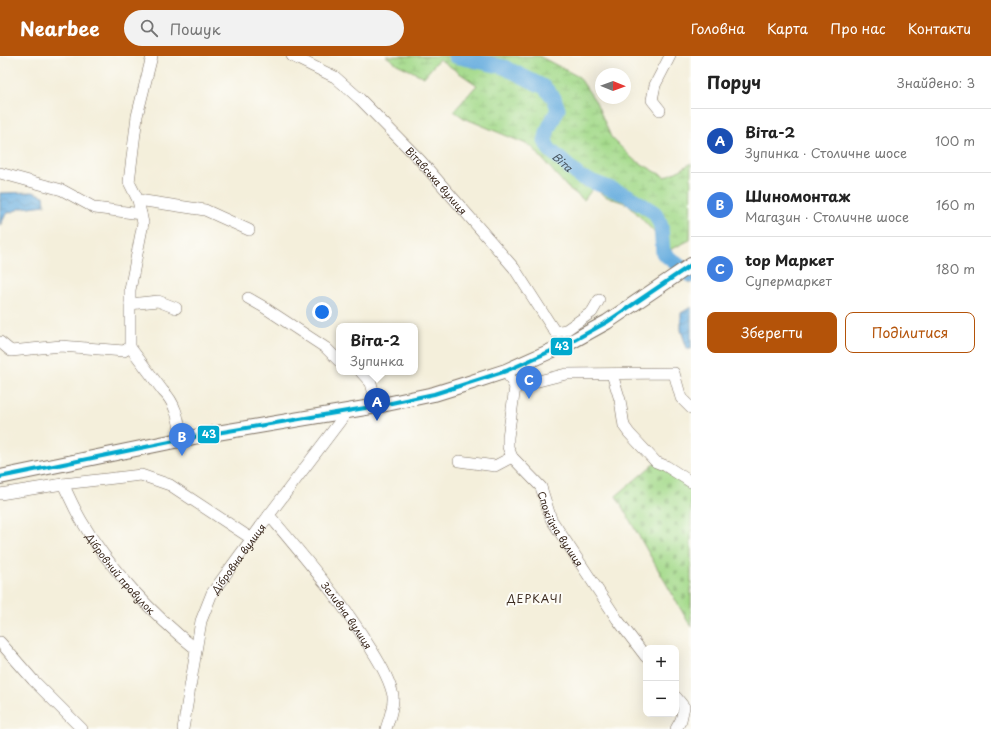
<!DOCTYPE html>
<html lang="uk">
<head>
<meta charset="utf-8">
<style>
  :root { --surface:#fff; --page:#f2f2f2; --text:#222; --muted:#767676; --line:#e0e0e0; --accent:#b45309 }
  body { margin:0; font-family:"Playpen Sans",sans-serif; background:var(--page); color:var(--text) }
  .controls { position:absolute; right:12px; bottom:12px; display:grid; overflow:hidden; border-radius:8px; box-shadow:0 4px 16px #0002 }
  .controls button { width:36px; height:36px; display:grid; place-items:center; padding:0; border:0; border-bottom:1px solid var(--line); background:var(--surface); color:var(--text); font:20px sans-serif }
  .compass { position:absolute; left:595px; top:12px; width:36px; height:36px; border-radius:50%; background:var(--surface); box-shadow:0 4px 16px #0002; rotate:91deg }
  .you { position:absolute; left:322px; top:256px; width:14px; height:14px; margin:-10px; border:3px solid #fff; border-radius:50%; background:#1a73e8; box-shadow:0 0 0 6px #1a73e833 }
  .badge { display:grid; place-items:center; width:26px; height:26px; border-radius:50%; background:var(--accent); color:#fff; font-size:13px; font-weight:700 }
  .pin { position:absolute; translate:-50% -33px; filter:drop-shadow(0 1px 2px #0008) }
  .pin::after { content:''; position:absolute; top:21px; width:14px; height:12px; background:inherit; clip-path:polygon(0 0,100% 0,50% 100%) }
  .popup { position:absolute; left:336px; top:267px; width:82px; height:52px; box-sizing:border-box; display:grid; place-content:center; border-radius:8px; background:var(--surface); filter:drop-shadow(0 1px 3px #0005); font-size:13px; white-space:nowrap; color:var(--muted) }
  .popup b { font-size:15px; color:var(--text) }
  .popup::after { content:''; position:absolute; left:50%; top:100%; margin-left:-8px; border:8px solid transparent; border-top-color:var(--surface) }
  .list { margin:0; padding:0; list-style:none }
  h2 { display:flex; justify-content:space-between; align-items:center; height:52px; margin:0; padding:0 16px; font-size:17px }
  h2 small { font-size:13px; font-weight:400; color:var(--muted) }
  .list li { display:grid; grid-template-columns:26px 1fr auto; gap:12px; align-items:center; box-sizing:border-box; height:64px; padding:0 16px; border-top:1px solid var(--line) }
  .list b { display:block; font-size:15px; white-space:nowrap }
  .list p { margin:0; font-size:13px; white-space:nowrap; color:var(--muted) }
  .list em { font-size:13px; font-style:normal; color:var(--muted) }
  .actions { display:flex; gap:8px; padding:12px 16px }
  .actions a { flex:1; padding:9px 0; border:1px solid var(--accent); border-radius:8px; text-align:center; font-size:14px; color:var(--accent) }
  .actions .main { background:var(--accent); color:#fff }
  .icon { flex:none; width:22px; height:22px; fill:none; stroke:currentColor; stroke-width:2; stroke-linecap:round; stroke-linejoin:round }
  .map { position:relative; flex:none; width:691px; height:673px; overflow:hidden }
  header { display:flex; align-items:center; gap:24px; box-sizing:border-box; height:56px; padding:0 20px; background:var(--accent); color:#fff }
  header strong { font-size:19px }
  nav { display:flex; gap:22px; margin-inline-start:auto; font-size:14px }
  .search { width:280px; height:36px; background:var(--page); display:flex; align-items:center; gap:10px; box-sizing:border-box; padding:0 14px; border-radius:22px; color:var(--muted); font-size:15px }
  main { display:flex }
  aside { flex:1; background:var(--surface) }
  .map>svg:first-child { display:block }
</style>
</head>
<body>
<header>
<strong>Nearbee</strong>
<div class="search"><svg class="icon" aria-label="search" viewBox="0 0 24 24"><circle cx="10" cy="10" r="6"/><path d="M15 15l6 6"/></svg>Пошук</div>
<nav><a>Головна</a><a>Карта</a><a>Про нас</a><a>Контакти</a></nav>
</header>
<main>
<div class="map">
<svg width="691" height="673" viewBox="0 0 691 673">
  <defs>
    <pattern id="wetland-marsh" width="20" height="14" patternUnits="userSpaceOnUse"><rect width="20" height="14" fill="#a4da8b"/><path d="M1 5h8M5 5V1M11 12h8M15 12V8" fill="none" stroke="#8ebb78"/></pattern>
    <pattern id="cemetery-stones" width="16" height="16" patternUnits="userSpaceOnUse"><rect width="16" height="16" fill="#a4da8b"/><path d="M2 7V4a2 2 0 0 1 4 0v3zM10 15v-3a2 2 0 0 1 4 0v3z" fill="#8ebb78"/></pattern>
    <pattern id="water-waves" width="16" height="10" patternUnits="userSpaceOnUse"><rect width="16" height="10" fill="#69aedf"/><path d="M0 5q4-4 8 0t8 0" fill="none" stroke="#588eb4"/></pattern>
  </defs>
  <rect width="100%" height="100%" fill="#fdfcf7"/>
  <filter id="ink" filterUnits="userSpaceOnUse"><feTurbulence type="fractalNoise" baseFrequency=".025" numOctaves="2"/><feDisplacementMap in="SourceGraphic" scale="8" xChannelSelector="R" yChannelSelector="G"/><feConvolveMatrix kernelMatrix="1 2 1 2 8 2 1 2 1" color-interpolation-filters="sRGB"/></filter>
  <filter id="wash" filterUnits="userSpaceOnUse"><feTurbulence type="fractalNoise" baseFrequency=".012" numOctaves="4" result="noise"/><feDisplacementMap in="SourceGraphic" scale="16" xChannelSelector="R" yChannelSelector="G"/><feGaussianBlur stdDeviation="0.9" result="paint"/><feColorMatrix in="noise" values="0 0 0 0 0 0 0 0 0 0 0 0 0 0 0 0 0 1.4 0 .05"/><feComposite in="paint" operator="in"/></filter>
  <g filter="url(#wash)">
    <rect width="100%" height="100%" fill="#f4efdb"/>
    <!-- wetland -->
    <path fill="url(#wetland-marsh)" stroke="#708254" d="M386,0H539L579,21L596,46L611,81L633,103L665,121L682,113L691,107L690,184L659,199L654,176L628,148L607,141L593,132L584,144L567,131L531,90L464,62L454,55L477,29L439,3L424,21L397,8Z"/>
    <!-- cemetery -->
    <path fill="url(#cemetery-stones)" stroke="#708254" d="M656,406L691,426V571L616,440Z"/>
    <!-- water -->
    <path fill="url(#water-waves)" stroke="#526c7e" d="M33,136L44,140L45,149L22,152L6,158L0,170V137Z
      M668,196L691,214V228L659,199Z
      M691,251V293H687L681,274V257Z"/>
    <g fill="none" stroke-linecap="round" stroke-linejoin="round">
      <!-- river -->
      <path stroke="#69aedf" stroke-width="15" id="s1" d="M455,0L504,11L544,31L554,42L558,53L548,73L545,85L549,93L580,121L627,139L655,157L661,170L663,197L691,219"/>
    </g>
  </g>
  <g filter="url(#ink)">
    <g fill="none" stroke-linecap="round" stroke-linejoin="round">
      <defs>
        <g id="minor">
          <path d="M152,0L137,60L129,126L138,144L143,167L130,234V291L163,335C177,348 179,367 182,384"/>
          <path id="s2" d="M292,0L335,21L360,43L420,104L514,212L555,276L566,274L592,256L599,244"/>
          <path d="M660,54L652,44L655,29L670,0"/>
          <path d="M0,117L62,134L95,152L141,158"/>
          <path d="M138,144L205,154L249,174"/>
          <path d="M248,242L262,250L326,292L339,305"/>
          <path d="M130,248L158,245L176,252"/>
          <path d="M0,286L11,295L61,290L124,295L130,291"/>
          <path id="s3" d="M506,315L515,331L508,381V391L512,401L541,431L551,463L563,481L617,563L646,601"/>
          <path d="M361,316L371,327L377,350"/>
          <path d="M612,318L620,344L624,370L629,377L656,406L666,410L691,426"/>
          <path d="M515,331L566,318L674,317L681,342L691,352"/>
          <path d="M459,405L495,410L512,401"/>
          <path id="s4" d="M63,428C69,440 74,452 81,464C107,510 154,560 196,593"/>
          <path d="M0,438L63,428L141,419L170,429L252,483"/>
          <path id="s5" d="M269,459C305,502 342,545 371,593C380,607 390,624 393,640C394,651 389,663 386,673"/>
          <path d="M0,586L33,624L82,673"/>
          <path id="s6" d="M183,673L201,565L212,537L269,459L347,356"/>
          <path d="M676,673L681,664L684,651L676,641"/>
        </g>
        <path id="major" d="M0,421L199,380L377,350L434,338L466,328L506,315L571,286L607,266L691,209"/>
      </defs>
      <!-- minor casing -->
      <use href="#minor" stroke="#7c6f60" stroke-width="12"/>
      <!-- major casing -->
      <use href="#major" stroke="#7c6f60" stroke-width="16"/>
      <!-- minor -->
      <use href="#minor" stroke="#fff" stroke-width="11"/>
      <!-- major -->
      <use href="#major" stroke="#fff" stroke-width="14"/>
      <defs>
        <path id="bus-1" d="M0,421L199,380L377,350L434,338L506,315L571,286L607,266L691,209"/>
      </defs>
      <!-- bus-1 casing -->
      <use href="#bus-1" stroke="#fdfcf7" stroke-width="7"/>
      <!-- bus-1 -->
      <use href="#bus-1" stroke="#00a9ce" stroke-width="4"/>
    </g>
  </g>
  <g text-anchor="middle" dominant-baseline="central" stroke-width="4" stroke-linejoin="round" paint-order="stroke">
    <!-- street labels -->
    <g font-size="10" fill="#3b2a1e" stroke="#fdfcf7">
      <text stroke="none"><textPath href="#s2" startOffset="193">Вітавська вулиця</textPath></text>
      <text stroke="none"><textPath href="#s3" startOffset="178">Спокійна вулиця</textPath></text>
      <text stroke="none"><textPath href="#s6" startOffset="183">Дібровна вулиця</textPath></text>
      <text stroke="none"><textPath href="#s4" startOffset="107">Дібровний провулок</textPath></text>
      <text stroke="none"><textPath href="#s5" startOffset="127">Заливна вулиця</textPath></text>
    </g>
    <!-- water labels -->
    <g font-size="11" font-style="italic" fill="#4b5862" stroke="#fdfcf7">
      <text stroke="none"><textPath href="#s1" startOffset="184">Віта</textPath></text>
    </g>
    <!-- neighbourhood labels -->
    <g font-size="11" letter-spacing="1" fill="#3b2a1e" stroke="#fdfcf7">
      <text x="535" y="542">ДЕРКАЧІ</text>
    </g>
  </g>
  <g stroke="#fdfcf7" stroke-width="1.5">
    <rect x="550" y="281" width="23" height="19" rx="4" fill="#00a9ce"/>
    <rect x="197" y="369" width="23" height="19" rx="4" fill="#00a9ce"/>
  </g>
  <g font-size="11" text-anchor="middle" font-weight="bold" fill="#fff">
    <text x="562" y="294">43</text>
    <text x="209" y="382">43</text>
  </g>
</svg>
<div class="controls">
<button>+</button>
<button>−</button>
</div>
<svg class="compass" viewBox="-18 -18 36 36"><path d="M0-13l5 13h-10z" fill="#e53935"/><path d="M0 13l5-13h-10z" fill="#767676"/></svg>
<div class="you"></div>
<div class="pin badge" style="left:377px;top:365px;background:#1a4fb4">A</div>
<div class="popup"><b>Віта-2</b>Зупинка</div>
<div class="pin badge" style="left:182px;top:400px;background:#3f7fe0">B</div>
<div class="pin badge" style="left:529px;top:343px;background:#3f7fe0">C</div>
</div>
<aside>
<h2>Поруч<small>Знайдено: 3</small></h2>
<ul class="list">
<li><span class="badge" style="background:#1a4fb4">A</span><div><b>Віта-2</b><p>Зупинка · Столичне шосе</p></div><em>100 m</em></li>
<li><span class="badge" style="background:#3f7fe0">B</span><div><b>Шиномонтаж</b><p>Магазин · Столичне шосе</p></div><em>160 m</em></li>
<li><span class="badge" style="background:#3f7fe0">C</span><div><b>top Маркет</b><p>Супермаркет</p></div><em>180 m</em></li>
</ul>
<div class="actions"><a class="main">Зберегти</a><a>Поділитися</a></div>
</aside>
</main>
</body>
</html>
